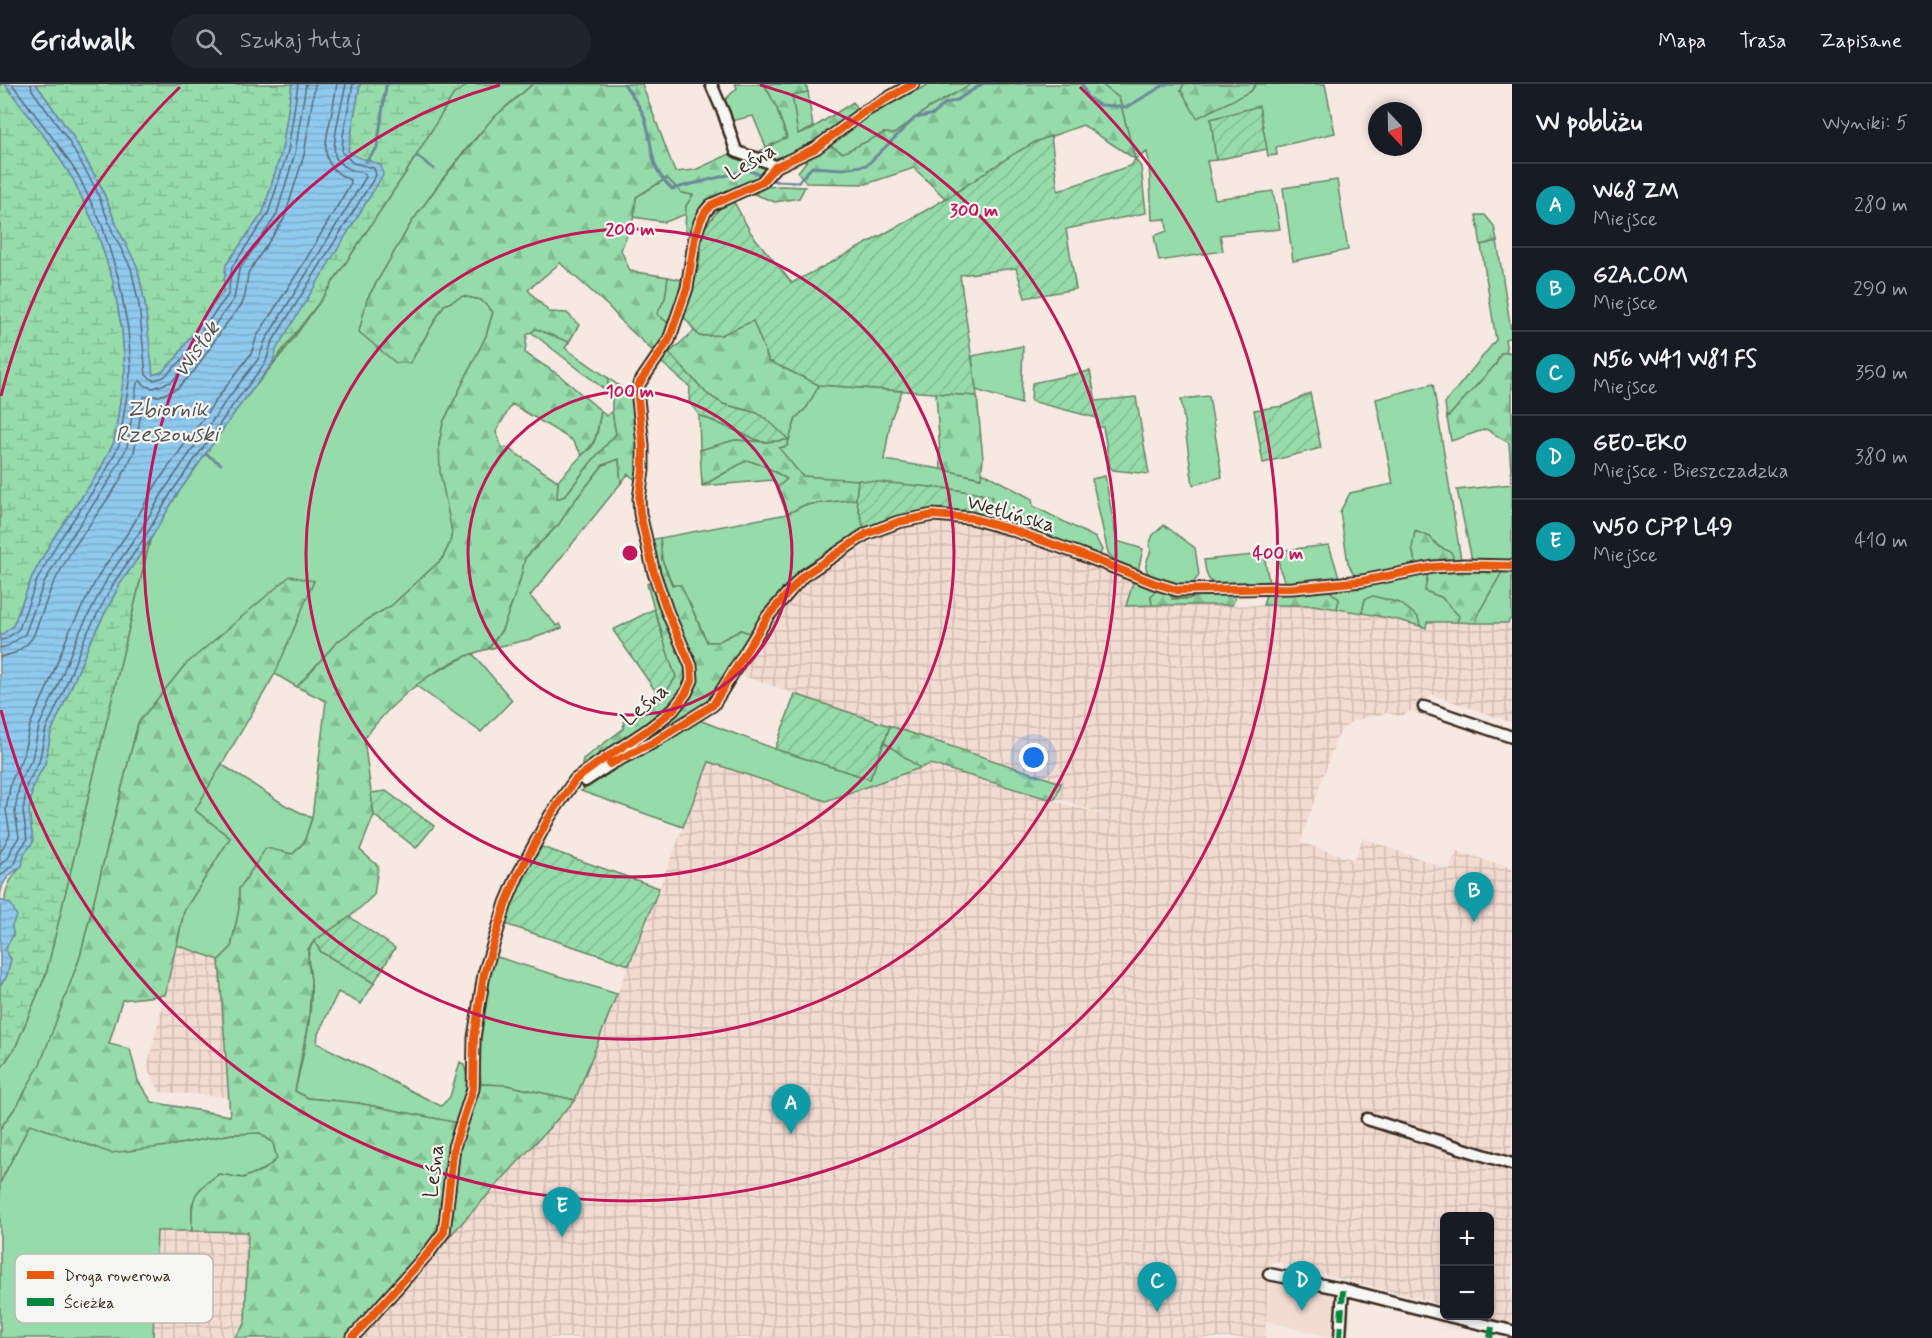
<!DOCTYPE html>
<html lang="pl">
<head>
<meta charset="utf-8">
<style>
  :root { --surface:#171b24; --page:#20242c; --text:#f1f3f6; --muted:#9ea1a6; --line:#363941; --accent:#c8321e }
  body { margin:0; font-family:Mynerve,sans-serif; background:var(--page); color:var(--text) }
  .controls { position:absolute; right:18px; bottom:18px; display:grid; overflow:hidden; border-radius:9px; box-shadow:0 3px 9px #0003 }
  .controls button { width:54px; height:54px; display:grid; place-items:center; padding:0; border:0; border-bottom:2px solid var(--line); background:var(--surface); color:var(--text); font:30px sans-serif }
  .compass { position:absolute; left:1368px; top:18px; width:54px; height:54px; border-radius:50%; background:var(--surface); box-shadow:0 3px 9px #0003; rotate:158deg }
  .you { position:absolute; left:1034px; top:674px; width:21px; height:21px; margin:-15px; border:4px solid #fff; border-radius:50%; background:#1a73e8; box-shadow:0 0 0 9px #1a73e833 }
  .badge { display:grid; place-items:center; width:39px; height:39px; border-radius:50%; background:var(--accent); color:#fff; font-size:20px; font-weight:700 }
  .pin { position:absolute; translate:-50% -50px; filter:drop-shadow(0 2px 3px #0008) }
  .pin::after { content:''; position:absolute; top:32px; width:21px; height:18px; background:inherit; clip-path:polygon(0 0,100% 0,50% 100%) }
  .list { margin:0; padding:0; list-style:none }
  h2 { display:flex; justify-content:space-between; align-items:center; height:78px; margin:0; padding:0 24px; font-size:26px }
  h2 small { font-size:20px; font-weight:400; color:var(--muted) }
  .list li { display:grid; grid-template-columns:39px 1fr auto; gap:18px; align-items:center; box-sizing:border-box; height:84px; padding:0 24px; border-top:2px solid var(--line) }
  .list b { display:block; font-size:22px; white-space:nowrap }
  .list p { margin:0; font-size:20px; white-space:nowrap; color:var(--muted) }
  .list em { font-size:20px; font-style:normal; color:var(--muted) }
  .icon { flex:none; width:33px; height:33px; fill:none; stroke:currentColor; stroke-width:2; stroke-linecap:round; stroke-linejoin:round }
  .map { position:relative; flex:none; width:1512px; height:1254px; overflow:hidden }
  header { display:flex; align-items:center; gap:36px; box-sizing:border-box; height:84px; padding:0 30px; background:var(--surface); border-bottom:2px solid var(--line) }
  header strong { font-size:28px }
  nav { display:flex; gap:33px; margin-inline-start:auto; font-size:21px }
  .search { width:420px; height:54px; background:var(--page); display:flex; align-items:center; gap:15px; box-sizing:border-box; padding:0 21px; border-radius:33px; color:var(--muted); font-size:22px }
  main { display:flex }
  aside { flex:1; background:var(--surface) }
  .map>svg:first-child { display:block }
</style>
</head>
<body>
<header>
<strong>Gridwalk</strong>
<div class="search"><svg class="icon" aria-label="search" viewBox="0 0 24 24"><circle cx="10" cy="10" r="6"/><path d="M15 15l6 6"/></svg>Szukaj tutaj</div>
<nav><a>Mapa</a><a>Trasa</a><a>Zapisane</a></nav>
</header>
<main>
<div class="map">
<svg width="1512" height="1254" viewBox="0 0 1512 1254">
  <defs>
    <pattern id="industrial-grid" width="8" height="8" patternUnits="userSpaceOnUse" patternTransform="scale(1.5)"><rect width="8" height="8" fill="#f2dcd2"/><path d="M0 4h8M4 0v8" fill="none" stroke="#d0bdb4"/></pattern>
    <pattern id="forest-firs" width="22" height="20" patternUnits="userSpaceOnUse" patternTransform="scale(1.5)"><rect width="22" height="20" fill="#95dcaa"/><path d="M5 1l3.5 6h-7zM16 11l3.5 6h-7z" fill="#81bd92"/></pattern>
    <pattern id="wetland-marsh" width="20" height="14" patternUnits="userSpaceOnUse" patternTransform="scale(1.5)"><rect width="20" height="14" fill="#95dcaa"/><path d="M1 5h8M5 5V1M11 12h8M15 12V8" fill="none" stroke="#81bd92"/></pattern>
    <pattern id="garden-furrows" width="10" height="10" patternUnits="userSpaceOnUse" patternTransform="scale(1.5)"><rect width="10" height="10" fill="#95dcaa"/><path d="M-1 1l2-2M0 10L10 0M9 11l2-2" fill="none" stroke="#81bd92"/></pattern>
    <pattern id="water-rules" width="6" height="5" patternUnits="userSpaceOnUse" patternTransform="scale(1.5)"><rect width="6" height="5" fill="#8ec9ee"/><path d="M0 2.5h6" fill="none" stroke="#7badcc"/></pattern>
  </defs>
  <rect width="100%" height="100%" fill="#f6e9e2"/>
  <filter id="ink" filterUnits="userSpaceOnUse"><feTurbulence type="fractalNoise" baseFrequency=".0167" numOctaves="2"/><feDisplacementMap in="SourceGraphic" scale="12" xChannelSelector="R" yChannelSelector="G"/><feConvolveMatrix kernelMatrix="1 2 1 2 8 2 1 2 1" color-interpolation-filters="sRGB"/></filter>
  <g filter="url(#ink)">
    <!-- built -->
    <path fill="#f2dcd2" d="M1269,1195L1336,1211L1333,1254L1266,1237Z"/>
    <!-- industrial -->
    <path fill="url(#industrial-grid)" d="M935,436L965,438L989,444L1012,451L1016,457L1025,460L1032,457L1134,495L1126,522L1314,521L1398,536L1426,544L1427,538L1512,540V639L1431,610L1421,631L1411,627L1400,632L1386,629L1353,637L1342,645L1337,654L1300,758L1354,776L1363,754L1450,786L1456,767L1512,784V1240L1483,1232H1490V1132H1444V1221L1272,1177L1269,1185L1265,1254H356L575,1016L709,678L826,717L930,680L1120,736L1056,714L1061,699L743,592L740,587L773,536L816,492L881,452L920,439Z
      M177,861L219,876L229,1013L160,1008L147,984Z
      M157,1147H248L245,1240L232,1254H153Z"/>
    <!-- grass -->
    <path fill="#95dcaa" stroke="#688364" stroke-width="1.5" d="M469,0H533C460,56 412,137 367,215L410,279L444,221L463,212L481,216L493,228L486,252L443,339L439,360L452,448L450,459L442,475L391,522L370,534L336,559L297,603L275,590L313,497L185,581L138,639L80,873L42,978L18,1020L0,1045V986L16,962L46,890L150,456L176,412L237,325L288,262L321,216L408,85L453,10Z
      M735,0H764L776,22L787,54L766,63L753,32L731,37L723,18L737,4Z
      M930,0H970L965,4L929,24L894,50L884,49L843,69L829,61L864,32Z
      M1101,0H1184L1181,7H1251L1256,0H1325L1335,49L1276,63L1277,71L1268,72L1259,23L1211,35L1216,76L1207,77L1215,115L1273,107L1280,145L1220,151L1223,167L1159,177L1154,152L1167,147L1166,135L1152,136L1149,78L1147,68L1135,75L1119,14Z
      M808,8L813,44L797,50L792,10Z
      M667,94L682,109L694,111L686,122V130L665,138L634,133L636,113Z
      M1337,96L1348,166L1293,177L1283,104Z
      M1497,157L1512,253L1505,255L1507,268L1501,269L1496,280L1447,334L1445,319L1496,256L1481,161Z
      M668,193L683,196L677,219L669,240L657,230L665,214Z
      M536,244L569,258L565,264L608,294V308L531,248Z
      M1023,262L1021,320L976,306L972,272Z
      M1433,300L1461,476L1455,478L1451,468L1439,463L1430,453L1412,464L1416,482L1369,492L1355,493L1348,479L1340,428L1350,409L1393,400L1376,315Z
      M819,301L902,307L891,335L884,376L941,385L980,394L982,388L1032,415L1033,422L1096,454L1102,466L1098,474L987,436L992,412L951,405L802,392L778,364L787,362L796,334L807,323Z
      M1209,312L1222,393L1193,401L1181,315Z
      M601,327L606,332L612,327L616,350L592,377L565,412L557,415L558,397L582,371L592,363L597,350Z
      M699,331L762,358L735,356L700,366Z
      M619,375L621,399L530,512L557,542L560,540L562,544L531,555L488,565L502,546L519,500L525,474L559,440L572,420L603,381Z
      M747,376L765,382L787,395L777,404L774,396L702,402Z
      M1105,392L1117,457L1143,465L1138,487L1117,479L1108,469L1092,395Z
      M1512,400V477L1472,476L1457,406Z
      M856,415L865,448L834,468L752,550L741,546L718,558H707L689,518L673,501L662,476L660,454L787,430L804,421Z
      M1164,441L1195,464L1199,491L1192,501L1182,502L1150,491C1142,484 1148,475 1151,466L1149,461L1153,451Z
      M1329,461L1339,493L1337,496L1286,501L1280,486L1277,467Z
      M1264,470L1269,499L1266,501L1218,502C1206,498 1206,487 1204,476Z
      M1502,488H1512V532L1508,539H1476L1479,528Z
      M1428,489L1425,507L1441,513L1460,532L1457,538H1427L1426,544L1420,542L1418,533L1365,515L1362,529L1337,525L1339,515L1327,505L1381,499L1407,492Z
      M1134,495L1211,508L1188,515L1151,512L1152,521L1126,522Z
      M472,569L512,616L481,648L415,601L419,597Z
      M699,636L775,665L870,695L884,658L920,684L826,717L709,678L683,743L581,707L615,683Z
      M221,680L285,721L312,734L304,758L293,770L239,805V825L231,864L219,876L177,861L184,827L230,754L195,726Z
      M314,857L321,868L374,899L361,920L338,908L318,950L317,959L441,1022L450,1013L460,978L464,981C472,1005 466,1017 457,1039L358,1019L308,1014L295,1007C303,972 313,933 311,897C310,881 304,872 314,857Z
      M494,872L617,910L575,1016L506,1001L481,1000C477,958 486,913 494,872Z
      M30,1040L68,1052L168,1062L231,1050L260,1049L273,1059L277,1075L265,1085L243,1094L219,1090L192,1120V1147H157L153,1254H0V1099Z"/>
    <!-- forest -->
    <path fill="url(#forest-firs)" stroke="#688364" stroke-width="1.5" d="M533,0H642L675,88L695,86L732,69L763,81L765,85L754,96L729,106L704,118L689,148H685L686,122L693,111L682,109L667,94L636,113L634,133L621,166L630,187L668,193L665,214L657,230L669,240L655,269L624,240L609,223L560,179L528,206L549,228L567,229L579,241L569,258L536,245L527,251L525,269L559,291L601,327C597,346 598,358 582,371L572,356L512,320L496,348L502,364L506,363L558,397L557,415L565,412L592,377L616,350L612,327V314L608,308V294L629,309L633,303L640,354L637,397L628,390L621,399L619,375L603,381L572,420L559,440L525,474L519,500L502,546L488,565C439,577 393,615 364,655L374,731L360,766L378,782L374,811L350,833L314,857L308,865V879L311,896L309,933L295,1007L308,1014L358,1019L468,1041L481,1000L506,1001L575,1016L356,1254H234L245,1240L248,1148L192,1147C192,1115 190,1109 219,1090L243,1094L265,1085L277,1075L273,1059L260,1049L231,1050L168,1062L111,1069L30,1040L0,1099V1045L18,1020L41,978L80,873L138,639L185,581L290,492L314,497L275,590L195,726L230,754L184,827L165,911L122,916L109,960L130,965L138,997L152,1018L230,1032L219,876L231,864L239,825V805L266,764L293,770L304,758L312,734L326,617L297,603L336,559L370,534L391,522L442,475L450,459L452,448L440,388L439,360L443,339L486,252L493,228L481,216L463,212L444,221L410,279H396L359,248L367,215L411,139L442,96L492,35Z
      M764,0H806L808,8L792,11L798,50L813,44L853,18L857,25L813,61L774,75L760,67L787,53L776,22Z
      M970,0H1101L1119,14L1135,75L1083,41L1035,58L946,115L914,84L866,100L806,99L798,88L808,75L829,61L843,69L884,49L894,50L929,24L965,4Z
      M1184,0H1256L1251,7L1197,34L1181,6Z
      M781,102L805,103L799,114L775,118L754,110L766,103Z
      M1476,131H1485L1494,142L1497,157L1481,161Z
      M753,236L769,277L819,301L807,323L796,334L787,362L779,364L802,392L858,396L856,415L804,421L787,430L777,404L787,395L765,382L747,376L702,402L700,366L735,356L766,358L788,356L757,329L723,320L707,310L669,269L695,246L700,252L721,251Z
      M1512,268V400L1509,359L1486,345L1451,357L1447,334L1496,280L1501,269Z
      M936,309L977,312L983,375L981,394L941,385Z
      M951,405L992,412L987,436L950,429Z
      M1415,447L1430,453L1439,463L1451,468L1455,478L1416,482L1412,464Z
      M660,454L662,476L672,501H681L707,558H718L741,546L752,550L712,615L678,639L589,690L688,612L698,589L664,508L650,456Z
      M1470,487L1502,488L1479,528L1476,539L1457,538L1459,532L1441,513L1425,507L1428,489Z
      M654,497L687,582L688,596L681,611L669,625L581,688L583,675L623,645L625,632L632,638L661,615L676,593L666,569L662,548L654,525L647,500Z
      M1327,505L1339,515L1337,525L1314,521H1263L1267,507Z
      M1157,506L1170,509L1172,515H1188L1211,508H1238L1232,521H1152L1151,512Z
      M1373,512L1400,519L1418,533L1420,542L1398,536L1362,529L1365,515Z
      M890,642L1061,699L1056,714L1052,716L930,680L920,684L884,658Z"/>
    <!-- wetland -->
    <path fill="url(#wetland-marsh)" stroke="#688364" stroke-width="1.5" d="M0,0H5L53,64L73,95L96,144L113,197L122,246L125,285L114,358L99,388L53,455L32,493L13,542L0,552Z
      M36,0H292L282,66L263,129L226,181L223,208L205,231L177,273L162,288L152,291L145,220L137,182L119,147L101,102L73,53Z
      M360,0H469L453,11L408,85L321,216L272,280L276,264L382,92L369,76L356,74L348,67Z
      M150,456L46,890L16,962L0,986V901L6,894L11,875L4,866L13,851C2,820 0,804 22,782L24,770L33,758L29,727L33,701L45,680L51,648L68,611L90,558L120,500Z"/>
    <!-- garden -->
    <path fill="url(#garden-furrows)" stroke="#688364" stroke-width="1.5" d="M1259,22L1267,65L1216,76L1211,35Z
      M1051,52L1058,107L1132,81L1135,75L1141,83L1146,129L1066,145L1076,205L1025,214L1016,184L960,191L977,312L819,301L769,277L753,237L721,251L699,252L684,233L699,181L703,146L719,125L734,118L751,149L792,199C844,172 895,145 945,115C980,95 1013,65 1051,52Z
      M669,269L707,310L723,320L757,329L770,338L789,356L762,358L699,331L689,318L690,303L661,278Z
      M1090,287L1096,317L1136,313L1149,390L1113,386L1110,383L1103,343H1097V334L1031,317L1032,299Z
      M1310,309L1321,364L1263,379L1254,326L1284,322Z
      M858,396L951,405L950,429L865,448L856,415Z
      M654,525C662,548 667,571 676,593L661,615L613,546Z
      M795,610L890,642L870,695L775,665Z
      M386,707L434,742L416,764L374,731L371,709Z
      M542,763L659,804L629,881L505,840L522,793Z
      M350,833L395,864L374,899L321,868L314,857Z"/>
    <!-- water -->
    <path fill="url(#water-rules)" stroke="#6d899b" stroke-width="1.5" d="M5,0H36L73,53L101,103L119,147L137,182L145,220L153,291L162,288L177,273L205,231L223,208L226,181L263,129L282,66L292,0H360L348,67C358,76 368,75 381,81L383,91L277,264L272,280L237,325L176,412L150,456L120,500L90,558L68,611L51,648L45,680L33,701L29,727L33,758L24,770L22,782C8,791 0,799 0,816L11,820L17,832L12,841L13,851L5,866L11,875L6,894L0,901V552L13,542L32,493L53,455L99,388L114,358L125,285L122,246L113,197L96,144L73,95L53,64Z"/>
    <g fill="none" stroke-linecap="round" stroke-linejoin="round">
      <!-- shore -->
      <path stroke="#5c6a71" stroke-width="1.5" d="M31,0L32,6L68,56L96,105L113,149L131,184L139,221L146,291L153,296L164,293L181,277L210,235L228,211L232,183L268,130L288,67L298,0
        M0,556L6,555L19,545L37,496L58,458L104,391L119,361L131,285L128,245L119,196L102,141L78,91L58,61L12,0
        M0,564L8,562L25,550L44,499L65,462L111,394L127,363L137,299L140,297L146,302L153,304L171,298L188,281L216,239L234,215L239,186L276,132L295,69L306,0
        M0,573L15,569L27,560L33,553L52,502L72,466L118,400L134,368L144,313L160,312L178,304L195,286L223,244L242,220L245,212L248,189L284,135L304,71L315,0
        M0,769L10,750L6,726L11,698L23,672L30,641L48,602L69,548L100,489L131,444L157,399L219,312L251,270L257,252L302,182L351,99L350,96C316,81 326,57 332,28C334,19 335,9 337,0
        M0,781L9,773L12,764L19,753L15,727L20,697L32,675L39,642L56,606L78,551L108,493L139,449L165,405L226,317L259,274L265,257L366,93L364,89C354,87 342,84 336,74C330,63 343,15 346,0
        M0,792L16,778L19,767L27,756L23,727L27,700L39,678L46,645L63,609L84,555L115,497L145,453L171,409L233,321L266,278L271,260L376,91L374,84L353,79L342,68L343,52L353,0"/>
      <!-- stream -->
      <path stroke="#6d899b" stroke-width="3" d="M624,0C631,10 639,21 644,32C655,62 646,81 672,105L748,86L763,92
        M1082,0L1087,13L1099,21L1127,23L1166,0
        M417,72L434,85
        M366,77L377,64L386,2L388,0
        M769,94L775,97L798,98L812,83L843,85L867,81L915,34L934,30L944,20L957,16L982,0
        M206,370L221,380"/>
      <defs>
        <path id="minor" d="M711,0L724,30L736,67C749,74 763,73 775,83
          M1424,623L1512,653
          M585,697L614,678L654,658L713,621L768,532L803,492L866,450L898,438L933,431L971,434L1010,445L1080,470L1154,499L1177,506L1293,504L1362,497L1433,483L1465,481L1512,482
          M1367,1035L1512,1080
          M1269,1190L1343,1205L1444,1231
          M1448,1232L1512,1247
          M352,1254L429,1168L444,1148L454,1063L473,1005L474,954L484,890L506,819L517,793L550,732L575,696L598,679L649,645L673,626L686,609L692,596L691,582L667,527L654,489L640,430L639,415L643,386V361L638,315L639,300L669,256L687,204L695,153L700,138L705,128L711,121L762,98L775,83L816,64L865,27L913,0
          M1340,1254L1343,1205"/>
      </defs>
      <!-- minor casing -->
      <use href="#minor" stroke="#3b2a1e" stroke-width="15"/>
      <!-- minor -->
      <use href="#minor" stroke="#f6f6f2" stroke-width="10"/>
      <!-- quiet -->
      <path stroke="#00873e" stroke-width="6" stroke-dasharray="12 6" stroke-linecap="butt" d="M1340,1254L1343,1205
        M1490,1254L1492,1243"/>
      <defs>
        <path id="cycleway" d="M610,680L654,658L713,621L768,532L803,492L866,450L898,438L933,431L971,434L1010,445L1080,470L1154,499L1177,506L1293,504L1362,497L1433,483L1465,481L1512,482
          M352,1254L429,1168L444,1148L454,1063L473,1005L474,954L484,890L506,819L517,793L550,732L575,696L598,679L649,645L673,626L686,609L692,596L691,582L667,527L654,489L640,430L639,415L643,386V361L638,315L639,300L669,256L687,204L695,153L700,138L705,128L711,121L762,98L775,83L816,64L865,27L913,0"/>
      </defs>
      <!-- cycleway casing -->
      <use href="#cycleway" stroke="#f6f6f2" stroke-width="11"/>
      <!-- cycleway -->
      <use href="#cycleway" stroke="#e8590c" stroke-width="8"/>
    </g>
  </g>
  <!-- distance rings -->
  <g fill="none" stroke="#c2185b" stroke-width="3">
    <circle cx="630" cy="469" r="162"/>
    <circle cx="630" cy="469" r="324"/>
    <path d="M760 1A486 486 0 1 1 500 1"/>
    <path d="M1 312A648 648 0 0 1 180 3M1080 3A648 648 0 1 1 1 626"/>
  </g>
  <g text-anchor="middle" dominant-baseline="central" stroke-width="4.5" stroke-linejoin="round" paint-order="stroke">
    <!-- street labels -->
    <g font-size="21" fill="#3b2a1e" stroke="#f6f6f2">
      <text transform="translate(751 78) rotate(-30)">Leśna</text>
      <text transform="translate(1011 430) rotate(16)">Wetlińska</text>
      <text transform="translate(645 621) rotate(-40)">Leśna</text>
      <text transform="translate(434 1087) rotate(-83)">Leśna</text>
    </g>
    <!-- water labels -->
    <g font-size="22" font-style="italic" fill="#505252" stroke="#f6f6f2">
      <text transform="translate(197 266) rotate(-55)">Wisłok</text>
      <text x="167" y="326">Zbiornik<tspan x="167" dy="25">Rzeszowski</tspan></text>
    </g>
  </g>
  <!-- legend -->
  <rect x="15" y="1170" width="198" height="69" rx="9" fill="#f6f6f2" stroke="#beb9b2" stroke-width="1.5"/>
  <rect x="27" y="1187" width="27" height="8" fill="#e8590c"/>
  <rect x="27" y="1214" width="27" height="8" fill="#00873e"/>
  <g font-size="16" fill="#3b2a1e">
    <text x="64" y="1197">Droga rowerowa</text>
    <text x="64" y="1224">Ścieżka</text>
  </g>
  <circle cx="630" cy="469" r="9" fill="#c2185b" stroke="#f6f6f2" stroke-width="3"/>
  <g font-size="18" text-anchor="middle" font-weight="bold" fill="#c2185b" stroke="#f6f6f2" stroke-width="4.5" stroke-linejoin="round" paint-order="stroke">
    <text x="974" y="132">300 m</text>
    <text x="630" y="151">200 m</text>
    <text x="630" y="313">100 m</text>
    <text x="1278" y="475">400 m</text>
  </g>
</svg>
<div class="controls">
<button>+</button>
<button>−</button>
</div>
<svg class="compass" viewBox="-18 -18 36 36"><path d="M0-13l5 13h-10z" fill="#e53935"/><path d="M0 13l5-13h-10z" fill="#9ea1a6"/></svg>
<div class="you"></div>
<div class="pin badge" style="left:791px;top:1050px;background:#0f9aa8">A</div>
<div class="pin badge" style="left:1474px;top:838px;background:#0f9aa8">B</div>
<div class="pin badge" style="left:1157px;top:1228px;background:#0f9aa8">C</div>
<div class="pin badge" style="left:1302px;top:1227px;background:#0f9aa8">D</div>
<div class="pin badge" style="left:562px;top:1153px;background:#0f9aa8">E</div>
</div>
<aside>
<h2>W pobliżu<small>Wyniki: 5</small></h2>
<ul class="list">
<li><span class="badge" style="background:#0f9aa8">A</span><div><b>W68 ZM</b><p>Miejsce</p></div><em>280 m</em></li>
<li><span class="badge" style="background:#0f9aa8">B</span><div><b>G2A.COM</b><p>Miejsce</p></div><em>290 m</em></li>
<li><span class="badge" style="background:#0f9aa8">C</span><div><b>N56 W41 W81 FS</b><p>Miejsce</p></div><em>350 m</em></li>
<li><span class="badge" style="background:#0f9aa8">D</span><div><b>GEO-EKO</b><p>Miejsce · Bieszczadzka</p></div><em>380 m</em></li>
<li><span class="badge" style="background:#0f9aa8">E</span><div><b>W50 CPP L49</b><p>Miejsce</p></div><em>410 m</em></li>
</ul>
</aside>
</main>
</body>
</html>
